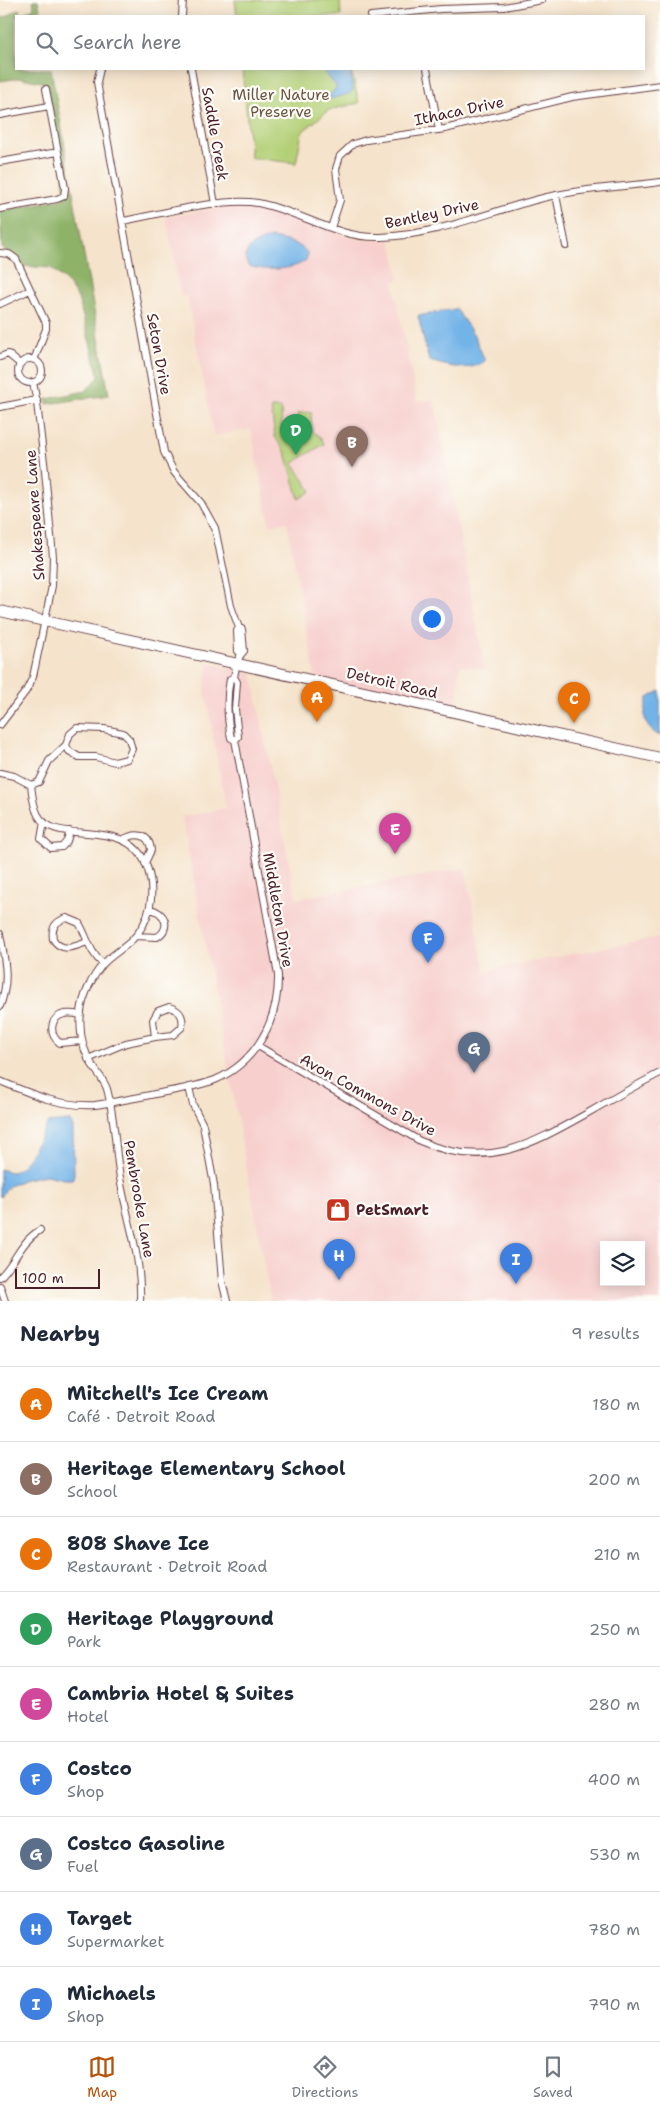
<!DOCTYPE html>
<html lang="en">
<head>
<meta charset="utf-8">
<style>
  :root { --surface:#fff; --page:#f2f2f3; --text:#1f2937; --muted:#747a83; --line:#e0e1e3; --accent:#b45309 }
  body { margin:0; font-family:"Shantell Sans",sans-serif; background:var(--page); color:var(--text) }
  .controls { position:absolute; right:15px; bottom:15px; display:grid; overflow:hidden; border-radius:0px; box-shadow:0 2px 12px #0003 }
  .controls button { width:45px; height:45px; display:grid; place-items:center; padding:0; border:0; border-bottom:1px solid var(--line); background:var(--surface); color:var(--text); font:25px sans-serif }
  .scale { position:absolute; left:15px; bottom:12px; width:85px; box-sizing:border-box; padding-left:5px; border:2px solid #4a1f2b; border-top:0; font-size:14px; line-height:18px; white-space:nowrap; color:#4a1f2b; -webkit-text-stroke:4px #fdfcf7; paint-order:stroke }
  .you { position:absolute; left:431px; top:618px; width:18px; height:18px; margin:-12px; border:4px solid #fff; border-radius:50%; background:#1a73e8; box-shadow:0 0 0 8px #1a73e833 }
  .badge { display:grid; place-items:center; width:32px; height:32px; border-radius:50%; background:var(--accent); color:#fff; font-size:16px; font-weight:700 }
  .pin { position:absolute; translate:-50% -41px; filter:drop-shadow(0 1px 2px #0008) }
  .pin::after { content:''; position:absolute; top:26px; width:18px; height:15px; background:inherit; clip-path:polygon(0 0,100% 0,50% 100%) }
  .list { margin:0; padding:0; list-style:none }
  h2 { display:flex; justify-content:space-between; align-items:center; height:65px; margin:0; padding:0 20px; font-size:21px }
  h2 small { font-size:16px; font-weight:400; color:var(--muted) }
  .list li { display:grid; grid-template-columns:32px 1fr auto; gap:15px; align-items:center; box-sizing:border-box; height:75px; padding:0 20px; border-top:1px solid var(--line) }
  .list b { display:block; font-size:19px; white-space:nowrap }
  .list p { margin:0; font-size:16px; white-space:nowrap; color:var(--muted) }
  .list em { font-size:16px; font-style:normal; color:var(--muted) }
  .icon { flex:none; width:28px; height:28px; fill:none; stroke:currentColor; stroke-width:2; stroke-linecap:round; stroke-linejoin:round }
  .map { position:relative; flex:none; width:660px; height:1301px; overflow:hidden }
  .search { position:absolute; background:var(--surface); box-shadow:0 2px 12px #0003; left:15px; right:15px; top:15px; height:55px; display:flex; align-items:center; gap:12px; box-sizing:border-box; padding:0 18px; border-radius:0px; color:var(--muted); font-size:19px }
  .sheet { height:740px; background:var(--surface) }
  nav { display:flex; justify-content:space-around; align-items:center; box-sizing:border-box; height:70px; border-top:1px solid var(--line); background:var(--surface); font-size:14px; color:var(--muted) }
  nav a { display:grid; justify-items:center; gap:2px }
  nav .on { color:var(--accent) }
  .map>svg:first-child { display:block }
</style>
</head>
<body>
<div class="map">
<svg width="660" height="1301" viewBox="0 0 660 1301">
  <rect width="100%" height="100%" fill="#fdfcf7"/>
  <filter id="ink" filterUnits="userSpaceOnUse"><feTurbulence type="fractalNoise" baseFrequency=".02" numOctaves="2"/><feDisplacementMap in="SourceGraphic" scale="10" xChannelSelector="R" yChannelSelector="G"/><feConvolveMatrix kernelMatrix="1 2 1 2 8 2 1 2 1" color-interpolation-filters="sRGB"/></filter>
  <filter id="wash" filterUnits="userSpaceOnUse"><feTurbulence type="fractalNoise" baseFrequency=".0096" numOctaves="4" result="noise"/><feDisplacementMap in="SourceGraphic" scale="20" xChannelSelector="R" yChannelSelector="G"/><feGaussianBlur stdDeviation="1.12" result="paint"/><feColorMatrix in="noise" values="0 0 0 0 0 0 0 0 0 0 0 0 0 0 0 0 0 1.4 0 .05"/><feComposite in="paint" operator="in"/></filter>
  <g filter="url(#wash)">
    <rect width="100%" height="100%" fill="#f5e3cb"/>
    <!-- built -->
    <path fill="#f7d0ce" fill-rule="evenodd" d="M229,206L263,208L351,238L367,240H391L399,279L393,281L417,402L434,399L485,669L460,666L456,709L315,677L287,522L270,525L251,429L214,436L187,296L181,297L166,217Z
      M209,663L252,673L296,899L465,868L485,971L660,937V1301H271L182,817L226,808L205,689ZM604,1245H641V1282H604Z"/>
    <!-- green -->
    <path fill="#b3d077" stroke="#7e7851" d="M235,0H340L341,16H237Z
      M242,69H351L359,103L329,110L302,132L296,163L251,158Z
      M271,408H281L282,432L284,433L307,432L299,431L298,413L311,412L312,431L321,438L324,444L293,463L311,491L299,499L286,453L275,437Z"/>
    <!-- forest -->
    <path fill="#8eb268" stroke="#6c684a" d="M33,0H38L41,16H16V69H51L109,395L47,404V399L85,391L99,377L78,298L66,281L51,268L24,266L17,258L2,248L0,211L65,198L62,163L47,83L21,78L0,81V18L6,17L19,9L22,14L34,8Z"/>
    <!-- water -->
    <path fill="#73b4e8" stroke="#5e6a8a" d="M322,69H350L353,90L349,94L330,99L329,96L337,87Z
      M272,238C285,241 300,242 308,254L306,260C295,270 266,271 252,267C248,266 246,262 245,258C247,245 260,240 272,238Z
      M456,309L474,335L485,361C467,373 449,366 429,361L418,316Z
      M660,691V736C642,726 643,716 648,698Z
      M70,1121L73,1127L74,1173L73,1179H64L46,1175L25,1179L9,1186L0,1197V1169C3,1170 9,1172 12,1172C26,1171 40,1135 48,1123Z"/>
  </g>
  <g filter="url(#ink)">
    <g fill="none" stroke-linecap="round" stroke-linejoin="round">
      <defs>
        <path id="minor" d="M182,16L183,0
          M371,16L441,9L504,7L542,0
          M100,69L97,82L164,452L174,472L201,503L215,528L231,606L239,628
          M191,69L215,204
          M427,69L439,130
          M0,115L49,106
          M0,162L58,152
          M556,195L566,246
          M0,209L57,199L64,196L65,188L46,89
          M123,221C160,214 222,197 258,203C300,211 337,239 381,237C439,235 492,210 547,197C584,188 623,187 660,182
          M331,228L340,200L336,169L340,156L353,144L366,140L445,129L572,97L660,85
          M0,253L9,254L16,259L46,323V329L34,360
          M0,304L30,290
          M0,357L8,354L20,364
          M18 371a12 12 0 1 1 24 0a12 12 0 1 1-24 0Z
          M0,407L37,400
          M234,677C236,668 237,657 244,651L242,629L239,628L237,631L238,651L241,654
          M0,725L26,691L33,677L52,586L53,557L45,471L37,403L33,382
          M0,773L14,776L31,785
          M31,785C32,794 33,806 38,815C56,849 127,813 147,867C156,892 151,921 132,940C123,949 111,955 103,964C92,977 83,995 81,1012C79,1031 82,1050 93,1066C98,1074 104,1080 107,1089C115,1118 115,1149 120,1178C127,1221 142,1257 140,1301
          M31,785L39,782L49,761L66,745L70,734L77,728L104,729L123,733L129,739L132,749L127,759L115,762L96,757H79L69,751L66,745
          M44,822L41,839L51,848L62,847L67,841L70,831
          M122,840C135,833 149,832 151,850L145,863
          M0,934C5,961 10,980 0,1006
          M136,936L157,937C172,928 165,911 149,909
          M87,942C74,947 62,953 53,939C51,927 56,921 67,918L79,923C88,938 89,952 103,964
          M81,1015C76,1014 70,1013 64,1014C49,1018 49,1035 60,1043L82,1041
          M258,1046L420,1141C486,1170 529,1146 586,1114C610,1100 635,1086 660,1073
          M88,1059L126,1043L155,1037L173,1035L182,1027C184,1016 180,1010 169,1007L158,1011L153,1020L155,1037
          M0,1081C31,1094 60,1107 95,1105C115,1102 135,1098 155,1094C175,1090 196,1087 215,1080C257,1062 279,1019 278,975L236,745L235,740L231,738C227,718 226,699 230,679L234,677L237,682L235,709L238,737L235,740
          M189,1087L193,1105L203,1125L214,1185L222,1281L227,1301
          M0,1277C16,1262 20,1242 40,1230
          M0,1286L5,1301"/>
        <path id="primary" d="M0,611L660,758"/>
      </defs>
      <!-- minor casing -->
      <use href="#minor" stroke="#643c43" stroke-width="8"/>
      <!-- primary casing -->
      <use href="#primary" stroke="#643c43" stroke-width="12"/>
      <!-- minor -->
      <use href="#minor" stroke="#fff" stroke-width="6"/>
      <!-- primary -->
      <use href="#primary" stroke="#fff" stroke-width="10"/>
    </g>
  </g>
  <!-- icons -->
  <defs>
    <symbol id="shop-square" viewBox="-11 -11 22 22"><rect x="-9" y="-9" width="18" height="18" rx="4" fill="#c8321e" stroke="#fdfcf7"/><path d="M-5-2.5h2.3a2.7 3.5 0 0 1 5.4 0H5L5.5 6h-11ZM-1.5-2.5h3a1.5 2.3 0 0 0-3 0Z" fill="#fff"/></symbol>
  </defs>
  <g fill-rule="evenodd">
    <use href="#shop-square" x="324" y="1196" width="28" height="28"/>
  </g>
  <g text-anchor="middle" dominant-baseline="central" stroke-width="4.5" stroke-linejoin="round" paint-order="stroke">
    <!-- park labels -->
    <g font-size="15" fill="#6a5442" stroke="#fdfcf7">
      <text x="281" y="95">Miller Nature<tspan x="281" dy="17">Preserve</tspan></text>
    </g>
    <!-- street labels -->
    <g font-size="15" fill="#4a1f2b" stroke="#fdfcf7">
      <text transform="translate(459 111) rotate(-12)">Ithaca Drive</text>
      <text transform="translate(215 134) rotate(80)">Saddle Creek</text>
      <text transform="translate(432 214) rotate(-12)">Bentley Drive</text>
      <text transform="translate(159 354) rotate(80)">Seton Drive</text>
      <text transform="translate(35 515) rotate(-94)">Shakespeare Lane</text>
      <text transform="translate(392 683) rotate(13)">Detroit Road</text>
      <text transform="translate(278 910) rotate(80)">Middleton Drive</text>
      <text transform="translate(368 1095) rotate(29)">Avon Commons Drive</text>
      <text transform="translate(139 1199) rotate(80)">Pembrooke Lane</text>
    </g>
    <!-- poi labels -->
    <g font-size="15" font-weight="bold" fill="#4a1f2b" stroke="#fdfcf7" text-anchor="start">
      <text x="356" y="1210">PetSmart</text>
    </g>
  </g>
</svg>
<div class="controls">
<button><svg class="icon" aria-label="layers" viewBox="0 0 24 24"><path d="M12 4l9 5-9 5-9-5zM3 14l9 5 9-5"/></svg></button>
</div>
<div class="scale">100 m</div>
<div class="you"></div>
<div class="pin badge" style="left:317px;top:722px;background:#e8710a">A</div>
<div class="pin badge" style="left:352px;top:467px;background:#8d6e63">B</div>
<div class="pin badge" style="left:574px;top:723px;background:#e8710a">C</div>
<div class="pin badge" style="left:296px;top:455px;background:#2e9e5b">D</div>
<div class="pin badge" style="left:395px;top:854px;background:#d1479c">E</div>
<div class="pin badge" style="left:428px;top:963px;background:#3f7fe0">F</div>
<div class="pin badge" style="left:474px;top:1073px;background:#5c6f8a">G</div>
<div class="pin badge" style="left:339px;top:1280px;background:#3f7fe0">H</div>
<div class="pin badge" style="left:516px;top:1284px;background:#3f7fe0">I</div>
<div class="search"><svg class="icon" aria-label="search" viewBox="0 0 24 24"><circle cx="10" cy="10" r="6"/><path d="M15 15l6 6"/></svg>Search here</div>
</div>
<section class="sheet">
<h2>Nearby<small>9 results</small></h2>
<ul class="list">
<li><span class="badge" style="background:#e8710a">A</span><div><b>Mitchell's Ice Cream</b><p>Café · Detroit Road</p></div><em>180 m</em></li>
<li><span class="badge" style="background:#8d6e63">B</span><div><b>Heritage Elementary School</b><p>School</p></div><em>200 m</em></li>
<li><span class="badge" style="background:#e8710a">C</span><div><b>808 Shave Ice</b><p>Restaurant · Detroit Road</p></div><em>210 m</em></li>
<li><span class="badge" style="background:#2e9e5b">D</span><div><b>Heritage Playground</b><p>Park</p></div><em>250 m</em></li>
<li><span class="badge" style="background:#d1479c">E</span><div><b>Cambria Hotel &amp; Suites</b><p>Hotel</p></div><em>280 m</em></li>
<li><span class="badge" style="background:#3f7fe0">F</span><div><b>Costco</b><p>Shop</p></div><em>400 m</em></li>
<li><span class="badge" style="background:#5c6f8a">G</span><div><b>Costco Gasoline</b><p>Fuel</p></div><em>530 m</em></li>
<li><span class="badge" style="background:#3f7fe0">H</span><div><b>Target</b><p>Supermarket</p></div><em>780 m</em></li>
<li><span class="badge" style="background:#3f7fe0">I</span><div><b>Michaels</b><p>Shop</p></div><em>790 m</em></li>
</ul>
</section>
<nav>
<a class="on"><svg class="icon" aria-label="map" viewBox="0 0 24 24"><path d="M3 6l6-2 6 2 6-2v14l-6 2-6-2-6 2zM9 4v14M15 6v14"/></svg>Map</a>
<a><svg class="icon" aria-label="directions" viewBox="0 0 24 24"><path d="M12 3l9 9-9 9-9-9zM9 14v-3h6M13 9l2 2-2 2"/></svg>Directions</a>
<a><svg class="icon" aria-label="saved" viewBox="0 0 24 24"><path d="M7 4h10v16l-5-4-5 4z"/></svg>Saved</a>
</nav>
</body>
</html>
